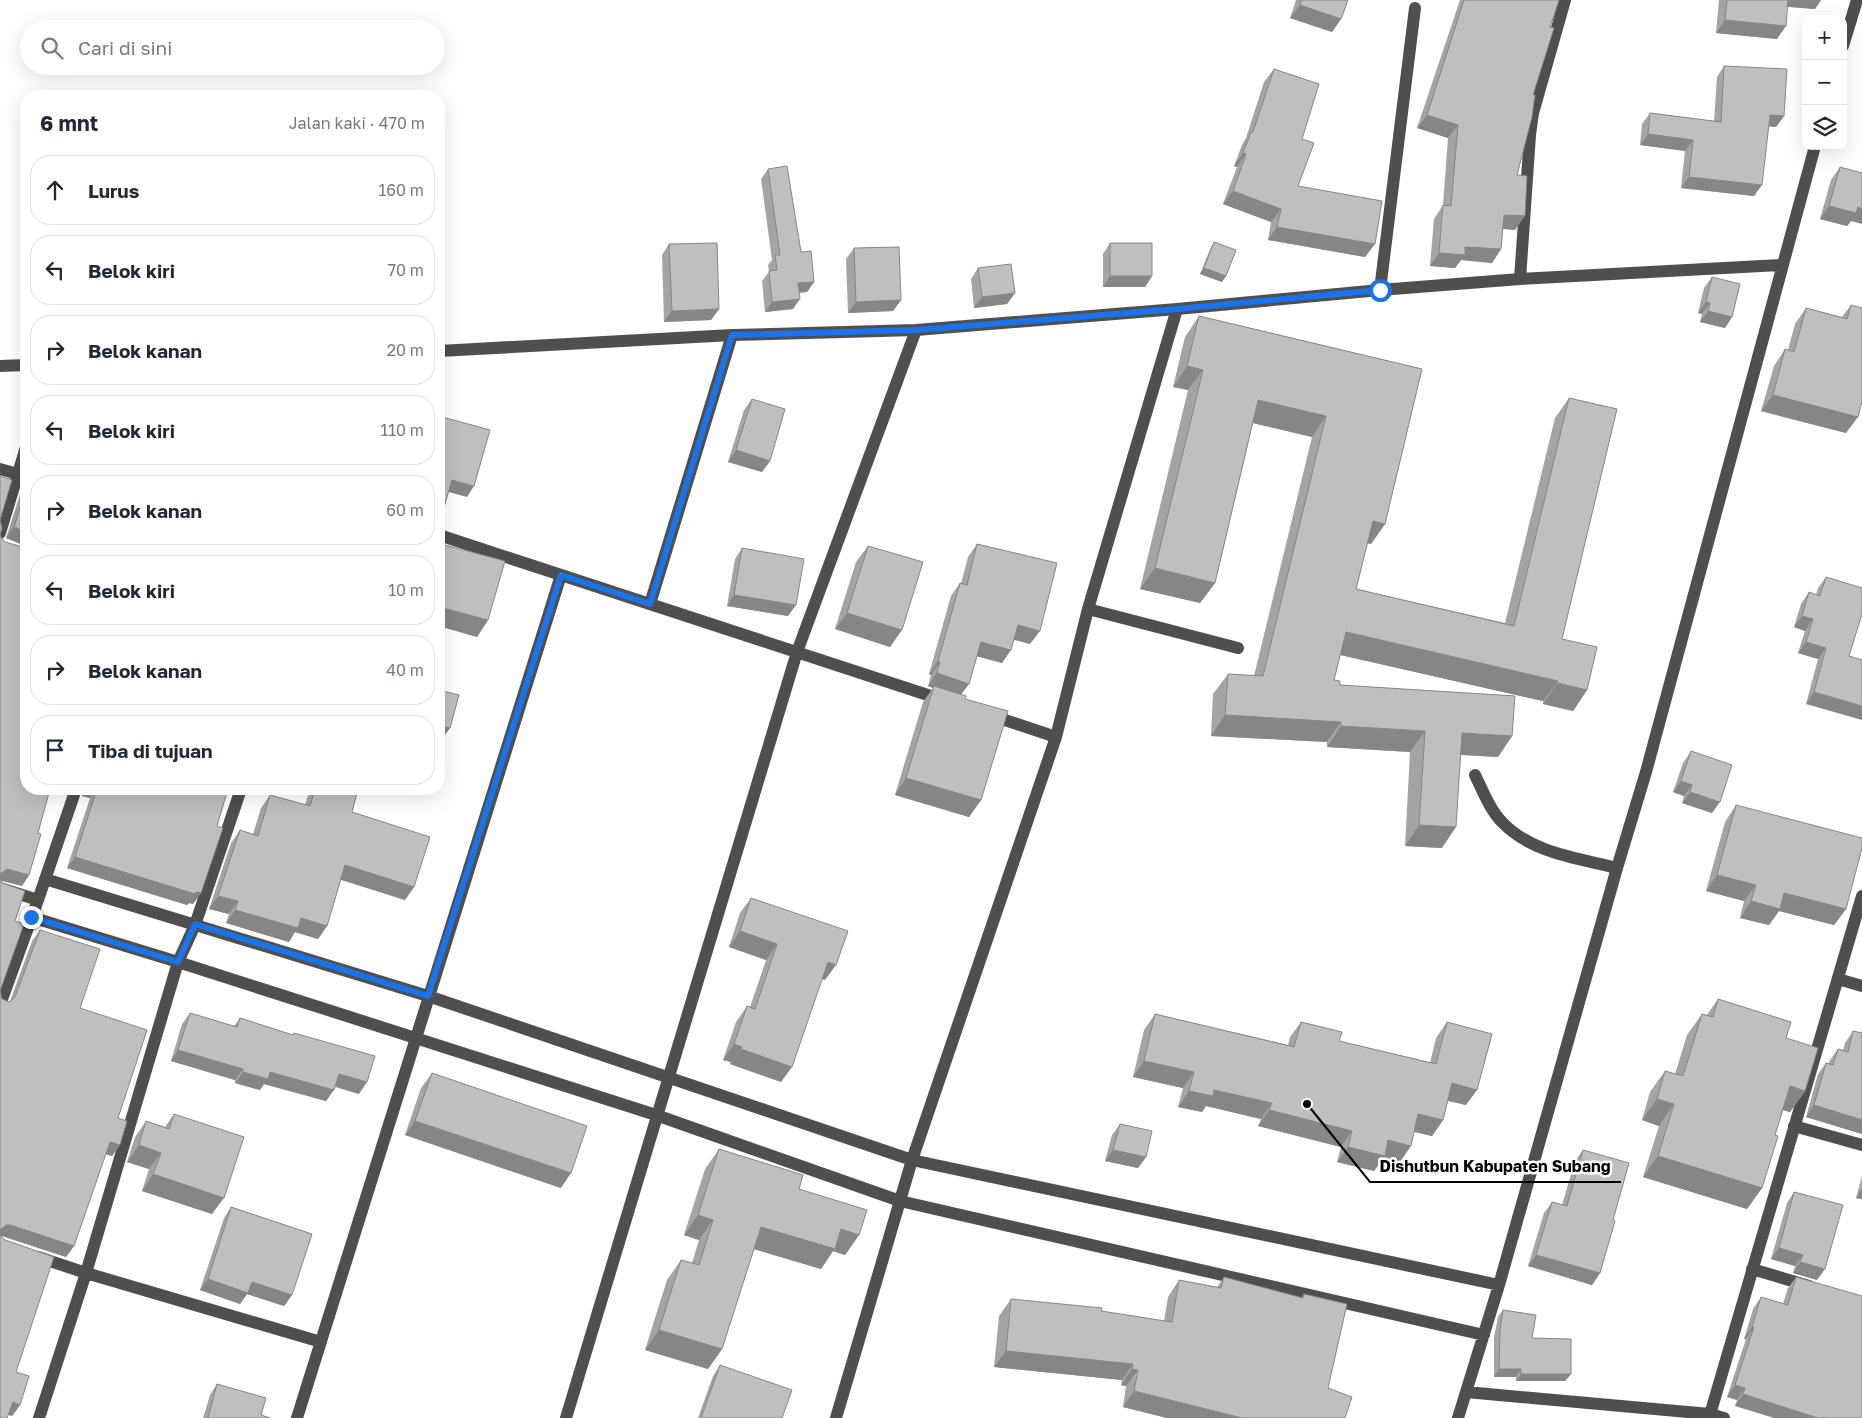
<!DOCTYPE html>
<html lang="id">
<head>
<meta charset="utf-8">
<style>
  :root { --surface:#fff; --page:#f2f2f3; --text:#1f2937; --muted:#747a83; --line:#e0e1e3 }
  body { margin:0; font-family:"Golos Text",sans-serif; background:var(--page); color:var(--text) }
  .controls { position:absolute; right:15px; top:15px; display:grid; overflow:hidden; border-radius:10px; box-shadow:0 5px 20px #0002 }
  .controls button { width:45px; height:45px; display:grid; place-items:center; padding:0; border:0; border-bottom:1px solid var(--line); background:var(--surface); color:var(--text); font:25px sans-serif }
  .stop { position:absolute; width:15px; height:15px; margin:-11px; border:4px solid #1a73e8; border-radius:50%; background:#fff }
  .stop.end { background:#1a73e8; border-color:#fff; box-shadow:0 1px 5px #0008 }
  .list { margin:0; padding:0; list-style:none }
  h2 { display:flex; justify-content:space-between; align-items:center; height:65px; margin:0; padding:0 20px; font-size:21px }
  h2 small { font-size:16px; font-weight:400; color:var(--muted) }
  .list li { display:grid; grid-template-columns:32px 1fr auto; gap:15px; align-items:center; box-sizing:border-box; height:70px; margin:0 10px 10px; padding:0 10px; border:1px solid var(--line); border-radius:20px }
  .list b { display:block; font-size:19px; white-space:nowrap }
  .list em { font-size:16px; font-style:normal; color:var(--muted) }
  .icon { flex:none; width:28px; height:28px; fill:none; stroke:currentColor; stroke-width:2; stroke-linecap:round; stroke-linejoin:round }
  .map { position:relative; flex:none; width:1862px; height:1418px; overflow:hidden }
  .search { position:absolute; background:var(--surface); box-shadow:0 5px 20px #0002; left:20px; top:20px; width:425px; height:55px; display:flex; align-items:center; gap:12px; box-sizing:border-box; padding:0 18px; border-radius:28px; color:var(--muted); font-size:19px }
  .panel { position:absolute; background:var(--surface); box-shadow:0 5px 20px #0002; left:20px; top:90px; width:425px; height:705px; border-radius:20px }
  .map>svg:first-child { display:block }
</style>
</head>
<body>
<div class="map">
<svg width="1862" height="1418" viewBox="0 0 1862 1418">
  <rect width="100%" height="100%" fill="#fff"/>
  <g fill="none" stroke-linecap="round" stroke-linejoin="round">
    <!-- minor -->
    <path stroke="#4f4f4f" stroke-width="12" d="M1843,46L1857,0
      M1520,279L1530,135L1533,113L1565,0
      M1380,290L1415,8
      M439,351L732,335L916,330L1177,309L1380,290L1520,279L1782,265
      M0,366L26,365
      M0,469L18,474
      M0,533L26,447
      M439,535L943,700
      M650,604L732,335
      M1088,609L1238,648
      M990,715L1056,737
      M1475,775C1483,791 1490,810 1502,822C1531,853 1578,858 1617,868
      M45,879L428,996L912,1160L1499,1285
      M0,888L38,900
      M31,917L178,962L656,1115L900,1201L1484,1335
      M1838,979L1862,986
      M0,1005L38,900L76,789
      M1794,1126L1862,1145
      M38,1257L86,1273L321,1342
      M1752,1269L1809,1286
      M1466,1392L1710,1414L1724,1418
      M39,1418L86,1273L178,962L195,925L241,789
      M297,1418L561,575
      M566,1418L797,652L916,330
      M836,1418L912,1160L1056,737L1088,609L1177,309
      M1458,1418L1499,1285L1617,868L1646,772L1815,146
      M1709,1418L1862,896"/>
  </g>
  <!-- wall -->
  <path fill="#a4a4a4" d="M1296,0H1348L1341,19L1332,32L1290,18Z
    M1460,0H1559L1550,27L1533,95L1517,175L1515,230L1503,229L1501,249L1492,263L1461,260L1455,268L1430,266L1434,219L1443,205L1448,138L1417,128Z
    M1719,0H1821L1815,9L1787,7L1777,39L1716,33Z
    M1724,66L1784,116L1776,127L1768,126L1754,196L1681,188L1685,151L1640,145L1642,124L1650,113L1714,121L1717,77Z
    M1274,69L1302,139L1298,186L1365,257L1268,240L1271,222L1223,204L1237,167L1234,166L1242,145L1246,138L1264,82Z
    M1840,167L1851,221L1847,226L1820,219L1831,180Z
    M768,169L801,252L814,282L807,292L799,293L793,309L765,312L762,281L769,272L768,265L772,260L761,179Z
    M1214,242L1222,282L1200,274L1211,247Z
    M1110,243L1152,276L1145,287H1103V254Z
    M669,244L719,309L711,320L664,322L662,255Z
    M854,248L901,300L893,311L848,313L846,259Z
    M978,268L1015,293L1007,304L974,308L971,279Z
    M1712,277L1732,317L1725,328L1700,322L1702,314L1698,313L1704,288Z
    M1851,305L1846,433L1761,411L1774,366L1785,349L1788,350L1795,324L1806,308L1842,317Z
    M1199,316L1422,369L1385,524L1371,544L1367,543L1356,589L1505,623L1555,418L1569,398L1562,639L1587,690L1573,711L1543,704V701L1340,655L1334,680L1340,685L1512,736L1498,757L1461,755L1442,848L1405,846L1410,752L1327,747V742L1211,736L1213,694L1228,674L1254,676L1312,437L1253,423L1215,583L1200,603L1140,589L1188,390L1173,387L1185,337Z
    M752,399L770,461L762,472L728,462L744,410Z
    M26,476V546L6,538Z
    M0,536L5,542L38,833L29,875L22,886L1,881L15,921L0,991L2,999L9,1002L10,1001L32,941L40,930L80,1008L118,1118L120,1145L112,1156L105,1154L74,1246L66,1257L1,1236L20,1405L12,1416L8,1415L0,1418Z
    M977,544L1030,644L1014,640L1002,663L977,656L969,684L961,694L965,699L981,800L969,817L895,795L923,702L933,688L928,686L931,675L929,674L951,596L960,583L961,584L968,557Z
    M445,545L488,620L477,637L439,626V553Z
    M868,546L890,647L835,629L856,562Z
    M742,548L788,616L727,606L735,559Z
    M1826,577L1849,656L1806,704L1818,659L1798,653L1805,631L1794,627L1801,604L1809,592L1816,595L1818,588Z
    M1691,751L1712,813L1682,803L1684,796L1673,792L1683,763Z
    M84,789H228L217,826L201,893L193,904L189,903L187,905L67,868L90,798L82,796Z
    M310,789H358L352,812L414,887L405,900L341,880L327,926L318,939L295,932L289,942L226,923L229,914L209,909L231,843L240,830L253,834L261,808L270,795L305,805Z
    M1736,805L1846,909L1834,925L1779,911L1769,925L1740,918L1744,901L1706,891L1725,822Z
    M751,898L825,980L822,979L781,1082L730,1064L731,1062L723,1060L736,1022L747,1006L750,1007L766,960L729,947L740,913Z
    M1718,999L1786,1038L1805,1091L1790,1112L1783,1110L1775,1135L1762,1188L1747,1209L1643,1177L1659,1126L1642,1120L1650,1092L1665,1071L1675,1074L1687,1035L1702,1014L1707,1015Z
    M190,1013L234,1026L240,1018L292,1035L294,1033L359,1094L335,1087L326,1101L264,1084L260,1090L235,1083V1080L171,1061L182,1024Z
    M1155,1014L1288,1045L1290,1037L1301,1022L1339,1041L1430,1063L1436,1038L1447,1022L1466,1105L1448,1101L1443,1120L1432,1136L1414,1132L1400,1162L1383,1158L1374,1171L1337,1162L1341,1147L1258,1126L1261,1119L1206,1106L1202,1112L1178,1107L1183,1088L1133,1077L1144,1030Z
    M1862,1030V1134L1806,1117L1818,1074L1826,1063H1829L1830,1060L1838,1049L1843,1050L1845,1043L1853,1031L1861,1033Z
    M432,1073L561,1188L405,1135L421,1088Z
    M174,1114L212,1214L142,1191L149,1169L127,1162L135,1137L146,1121L165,1127Z
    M1120,1124L1146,1157L1138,1168L1105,1161L1112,1135Z
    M719,1149L799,1189L859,1235L845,1255L833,1251L821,1269L754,1249L722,1349L708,1369L645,1350L667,1280L681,1260L692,1263L699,1240L684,1235L705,1169Z
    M1583,1150L1613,1220L1600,1273L1592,1285L1528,1266L1544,1213L1552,1202L1562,1205L1575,1161Z
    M1862,1176V1199L1856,1198Z
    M1794,1192L1817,1280L1793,1273L1795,1266L1771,1259L1787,1203Z
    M231,1207L292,1295L284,1306L247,1294L240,1304L200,1290L224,1218Z
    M1224,1277L1301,1298L1304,1294L1328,1388L1345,1418H1167L1123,1407L1126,1386L1121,1385L1122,1380L994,1367L999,1316L1011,1299L1164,1321L1168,1297L1179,1280L1217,1287Z
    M1796,1277L1862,1296L1735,1406L1737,1400L1727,1397L1746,1339H1744L1753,1309L1761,1297L1783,1304L1788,1288Z
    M1503,1310L1532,1338L1571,1374L1565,1381H1516V1377H1494V1337L1498,1317Z
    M720,1365L782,1418H698L713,1376Z
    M217,1384L261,1415L270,1418H203L210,1395Z"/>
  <!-- shaded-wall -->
  <path fill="#868686" d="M1784,0H1821L1815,9L1780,6Z
    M1300,5L1341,19L1332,32L1290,18Z
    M1725,20L1786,26L1777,39L1716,33Z
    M1427,115L1458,125L1448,138L1417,128Z
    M1770,115L1784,116L1776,127L1762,126Z
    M1648,134L1693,140L1685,151L1640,145Z
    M1243,153L1246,154L1237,167L1234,166Z
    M1689,177L1762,185L1754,196L1681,188Z
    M1233,191L1281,209L1271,222L1223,204Z
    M1829,206L1858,207L1862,209V224L1851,221L1847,226L1820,219Z
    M1504,215L1525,216L1515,230L1494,228Z
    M1277,227L1375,244L1365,257L1268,240Z
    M1465,247L1501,249L1492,263L1461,260L1455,268L1430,266L1439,253Z
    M1204,268L1226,276L1222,282L1200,274Z
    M1110,276H1152L1145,287H1103Z
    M814,282L807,292L791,293L798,283Z
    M1015,293L1007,304L974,308L982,297Z
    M800,299L793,309L765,312L772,302Z
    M901,300L893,311L848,313L856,302Z
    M1706,302L1710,303L1702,314L1698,313Z
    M719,309L711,320L664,322L672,311Z
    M1708,311L1732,317L1725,328L1700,322Z
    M1187,366L1203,370L1188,390L1173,387Z
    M1773,395L1858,417L1846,433L1761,411Z
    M1258,400L1326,416L1312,437L1244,421Z
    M736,450L770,461L762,472L728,462Z
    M452,480L474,486L467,497L445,491Z
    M439,510L443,511L439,518Z
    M1373,521L1385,524L1371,544L1358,541Z
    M14,527L26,532V546L6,538Z
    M1155,568L1215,583L1200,603L1140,589Z
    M734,595L796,605L788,616L727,606Z
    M439,607L488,620L477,637L439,626Z
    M847,613L902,630L890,647L835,629Z
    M1802,616L1813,619L1805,631L1794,627Z
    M1018,625L1040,631L1030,644L1009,638Z
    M1346,632L1558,681L1543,701L1332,653Z
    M981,642L1011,650L1002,663L972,655Z
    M1806,642L1826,648L1818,659L1798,653Z
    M938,661L940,662L931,675L929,674Z
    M937,673L969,684L959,697L934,686L933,688L928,686Z
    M1557,683L1587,690L1573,711L1543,704Z
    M1814,692L1862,706V720L1806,704Z
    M1225,715L1341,722L1327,742L1211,736Z
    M439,725L450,728L442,739H439Z
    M1341,726L1425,731L1410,752L1327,747Z
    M1462,733L1512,736L1498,757L1448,754Z
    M906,778L981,800L969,817L895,795Z
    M1681,781L1692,785L1684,796L1673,792Z
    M58,789H68L67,791Z
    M87,789H96L90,798L82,796Z
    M1690,792L1720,802L1712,813L1682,803Z
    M1419,825L1456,827L1442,848L1405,846Z
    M75,857L196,892L201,893L193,904L189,903L187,905L67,868Z
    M345,865L414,887L405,900L336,878Z
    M7,869L29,875L22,886L0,880V874Z
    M1717,875L1756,885L1744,901L1706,891Z
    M1784,893L1846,909L1834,925L1779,911L1769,925L1740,918L1751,901Z
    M218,896L238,901L229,914L209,909Z
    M235,910L301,918L327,926L318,939L295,932L289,942L226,923Z
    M740,931L777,944L766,960L729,947Z
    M828,962L836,965L825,980L817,977Z
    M734,1044L742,1047L731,1062L723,1060Z
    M741,1049L792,1067L781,1082L730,1064Z
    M178,1050L243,1069L235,1080L171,1061Z
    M1144,1061L1194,1072L1183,1088L1133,1077Z
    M243,1072H270L334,1090L326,1101L264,1084L260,1090L235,1083Z
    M339,1074L367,1082L359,1094L331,1085Z
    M1452,1083L1477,1090L1466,1105L1441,1099Z
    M1790,1086L1805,1091L1790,1112L1775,1108Z
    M1214,1090L1272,1103L1261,1119L1206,1106L1202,1112L1178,1107L1189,1091Z
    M1657,1099L1674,1104L1659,1126L1642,1120Z
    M1814,1105L1862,1120V1134L1806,1117Z
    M1269,1110L1352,1131L1341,1147L1258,1126Z
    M1418,1114L1443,1120L1432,1136L1407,1130Z
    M415,1121L571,1173L561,1188L405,1135Z
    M1388,1140L1411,1146L1400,1162L1383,1158L1374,1171L1337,1162L1348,1147Z
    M110,1142L120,1145L112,1156L102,1153Z
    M139,1145L161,1153L149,1169L127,1162Z
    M1113,1150L1146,1157L1138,1168L1105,1161Z
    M1658,1156L1762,1188L1747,1209L1643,1177Z
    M153,1174L224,1198L212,1214L142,1191Z
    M1862,1189V1199L1856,1198Z
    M698,1215L713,1220L699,1240L684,1235Z
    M6,1225H10L74,1246L66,1257L3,1236H0V1230Z
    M761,1227L841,1229L859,1235L845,1255L833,1251L821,1269L747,1247Z
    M1779,1248L1803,1255L1795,1266L1771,1259Z
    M1536,1255L1600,1273L1592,1285L1528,1266Z
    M1800,1262L1825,1269L1817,1280L1793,1273Z
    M208,1279L252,1282L292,1295L284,1306L247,1294L240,1304L200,1290Z
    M1752,1327H1754L1746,1339H1744Z
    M659,1330L722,1349L708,1369L645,1350Z
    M1006,1351L1133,1364L1122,1380L994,1367Z
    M1132,1369L1138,1370L1126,1386L1121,1385Z
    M1499,1369H1521L1516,1377H1494Z
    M1521,1374H1571L1565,1381H1516Z
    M1735,1385L1745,1388L1737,1400L1727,1397Z
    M1134,1391L1242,1418H1167L1123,1407Z
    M1743,1394L1818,1418H1774L1735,1406Z
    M13,1402L20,1405L12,1416L5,1413Z"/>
  <!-- building -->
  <path fill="#bfbfbf" stroke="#868686" d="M1301,0H1348L1341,19L1300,5Z
    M1464,0H1559L1550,27L1554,28L1533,95H1535L1532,117L1517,175L1527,176L1525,216L1504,215L1501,249L1465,247V255L1439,253L1443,205L1451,206L1458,125L1427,115Z
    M1727,0H1788L1786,26L1725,20Z
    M1724,66L1787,69L1784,116L1770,115L1762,185L1689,177L1693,140L1648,134L1650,113L1721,122Z
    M1274,69L1319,84L1302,139L1314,143L1298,186L1382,201L1375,244L1277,227L1281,209L1233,191L1246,154L1243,153L1251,132H1253Z
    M787,166L801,252L811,251L814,282L798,283L800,299L772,302L769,271L777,270L775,255H780L768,169Z
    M1840,167L1862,173V209L1858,207L1856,213L1829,206Z
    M1214,242L1236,250L1226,276L1204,268Z
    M717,243L719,309L672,311L669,244Z
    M1110,243H1152V276H1110Z
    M899,247L901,300L856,302L854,248Z
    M1011,264L1015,293L982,297L978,268Z
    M1712,277L1740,284L1732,317L1708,311L1710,303L1706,302Z
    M1851,305L1862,308V401L1858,417L1773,395L1785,349L1794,352L1806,308L1847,319Z
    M1199,316L1422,369L1385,524L1373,521L1356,589L1514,626L1569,398L1617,409L1562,639L1597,647L1587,690L1557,683L1558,681L1346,632L1334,680L1340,681V685L1515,696L1512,736L1462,733L1456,827L1419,825L1425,731L1341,726V722L1225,715L1228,674L1263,676L1326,416L1258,400L1215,583L1155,568L1203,370L1187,366Z
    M752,399L785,409L770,461L736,450Z
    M439,416L490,430L474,486L452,480L443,511L439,510Z
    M0,476L12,480L0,520L2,528L0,536Z
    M26,489V532L14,527Z
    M0,536L5,542L26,548V789H50L38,833L41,834L29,875L7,869L0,874V876Z
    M977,544L1057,563L1040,631L1018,625L1011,650L981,642L969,684L937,673L940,662L938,661L960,583L967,585Z
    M445,545L505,561L488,620L439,607V567Z
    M868,546L923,562L902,630L847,613Z
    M742,548L804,559L796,605L734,595Z
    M1826,577L1862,588V614L1849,656L1862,660V706L1814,692L1826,648L1806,642L1813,619L1802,616L1809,592L1820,596Z
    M934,686L966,696L965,699L1008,711L981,800L906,778Z
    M439,690L459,695L450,728L439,725Z
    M1691,751L1732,765L1720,802L1690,792L1692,785L1681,781Z
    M97,789H228L217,826L223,828L201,893L196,892L195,894L75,857Z
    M315,789H358L352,812L430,837L414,887L345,865L327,926L301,918L298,928L235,910L238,901L218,896L240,830L258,836L270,795L310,806Z
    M1736,805L1862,838V848L1846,909L1784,893L1780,909L1751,901L1756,885L1717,875Z
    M0,878L2,883L25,891L15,921L24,924L0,991L2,999L9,1002L15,997L40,930L100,949L80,1008L147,1030L118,1118L127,1121L120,1145L110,1142L74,1246L10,1225H6L0,1230V1235Z
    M751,898L848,931L836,965L828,962L792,1067L741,1049L742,1047L734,1044L747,1006L755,1009L777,944L740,931Z
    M1718,999L1791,1022L1786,1038L1818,1048L1805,1091L1790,1086L1775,1135L1778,1136L1762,1188L1658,1156L1674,1104L1657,1099L1665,1071L1683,1076L1702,1014L1713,1017Z
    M190,1013L237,1027L240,1018L293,1035L294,1033L375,1056L367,1082L339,1074L334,1090L270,1072L268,1079L243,1072V1069L178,1050Z
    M1155,1014L1294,1047L1301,1022L1342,1032L1339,1041L1436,1064L1447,1022L1492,1034L1477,1090L1452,1083L1443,1120L1418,1114L1411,1146L1388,1140L1385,1156L1348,1147L1352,1131L1269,1110L1272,1103L1214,1090L1213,1096L1189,1091L1194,1072L1144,1061Z
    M1853,1031L1862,1033V1120L1814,1105L1826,1063L1833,1065L1838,1049L1848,1052Z
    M432,1073L587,1126L571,1173L415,1121Z
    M174,1114L244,1137L224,1198L153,1174L161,1153L139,1145L146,1121L169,1129Z
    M1120,1124L1152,1131L1146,1157L1113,1150Z
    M719,1149L803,1175L799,1189L867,1210L859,1235L841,1229L835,1249L761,1227L722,1349L659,1330L681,1260L699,1265L713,1220L698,1215Z
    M1583,1150L1629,1163L1613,1220L1615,1221L1600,1273L1536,1255L1552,1202L1567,1206Z
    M1794,1192L1843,1205L1825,1269L1800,1262L1803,1255L1779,1248Z
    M231,1207L312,1234L292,1295L252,1282L248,1293L208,1279Z
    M0,1235L5,1240L54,1257L16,1372L29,1376L20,1405L13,1402L7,1418H0Z
    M1224,1277L1303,1298L1304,1294L1347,1304L1328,1388L1352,1397L1345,1418H1242L1134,1391L1138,1370L1132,1369L1133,1364L1006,1351L1011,1299L1102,1308L1101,1311L1172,1322L1179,1280L1221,1288Z
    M1796,1277L1862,1296V1418H1826L1822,1417L1821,1418H1818L1743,1394L1745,1388L1735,1385L1754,1327H1752L1761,1297L1788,1305Z
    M1503,1310L1536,1315L1532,1338L1571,1339V1374H1521V1369H1499L1500,1330Z
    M720,1365L792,1390L782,1418H701Z
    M217,1384L266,1398L261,1415L270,1418H208Z"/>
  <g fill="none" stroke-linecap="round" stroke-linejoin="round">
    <!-- route -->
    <path stroke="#1a73e8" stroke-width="6" d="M31,917L178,962L195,924L428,996L561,575L650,604L732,335L916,330L1177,309L1380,290"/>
  </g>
  <!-- callouts -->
  <path fill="none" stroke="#000" stroke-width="2" d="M1307 1104L1370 1182H1621"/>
  <circle fill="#000" stroke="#fff" stroke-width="2" cx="1307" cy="1104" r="5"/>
  <g font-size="16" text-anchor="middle" font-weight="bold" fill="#000" stroke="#fff" stroke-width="5" stroke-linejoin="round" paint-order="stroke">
    <text x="1495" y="1172">Dishutbun Kabupaten Subang</text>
  </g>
</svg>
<div class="controls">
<button>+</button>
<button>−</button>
<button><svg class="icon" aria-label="layers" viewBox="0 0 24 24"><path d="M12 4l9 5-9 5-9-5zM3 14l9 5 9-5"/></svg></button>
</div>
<div class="stop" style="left:1380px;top:290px"></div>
<div class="stop end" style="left:31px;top:917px"></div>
<div class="search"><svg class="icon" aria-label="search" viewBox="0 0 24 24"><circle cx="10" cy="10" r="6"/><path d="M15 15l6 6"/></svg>Cari di sini</div>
<section class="panel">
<h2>6 mnt<small>Jalan kaki · 470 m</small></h2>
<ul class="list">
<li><svg class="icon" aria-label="ahead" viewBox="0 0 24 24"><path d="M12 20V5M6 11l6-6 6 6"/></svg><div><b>Lurus</b></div><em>160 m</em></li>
<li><svg class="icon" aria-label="left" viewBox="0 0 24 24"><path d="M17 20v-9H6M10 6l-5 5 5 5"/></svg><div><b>Belok kiri</b></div><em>70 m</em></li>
<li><svg class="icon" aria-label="right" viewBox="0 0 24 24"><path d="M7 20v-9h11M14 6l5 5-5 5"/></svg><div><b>Belok kanan</b></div><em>20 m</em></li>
<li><svg class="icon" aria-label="left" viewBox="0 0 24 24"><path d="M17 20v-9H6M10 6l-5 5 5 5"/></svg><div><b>Belok kiri</b></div><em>110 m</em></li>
<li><svg class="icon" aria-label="right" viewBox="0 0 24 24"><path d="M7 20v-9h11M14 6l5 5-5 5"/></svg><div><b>Belok kanan</b></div><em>60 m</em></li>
<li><svg class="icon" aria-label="left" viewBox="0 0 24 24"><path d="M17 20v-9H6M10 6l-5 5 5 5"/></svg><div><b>Belok kiri</b></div><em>10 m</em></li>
<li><svg class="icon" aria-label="right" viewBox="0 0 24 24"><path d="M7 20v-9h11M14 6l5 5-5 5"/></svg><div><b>Belok kanan</b></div><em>40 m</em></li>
<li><svg class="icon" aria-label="arrive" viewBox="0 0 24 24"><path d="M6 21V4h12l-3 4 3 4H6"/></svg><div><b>Tiba di tujuan</b></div></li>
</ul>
</section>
</div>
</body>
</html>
